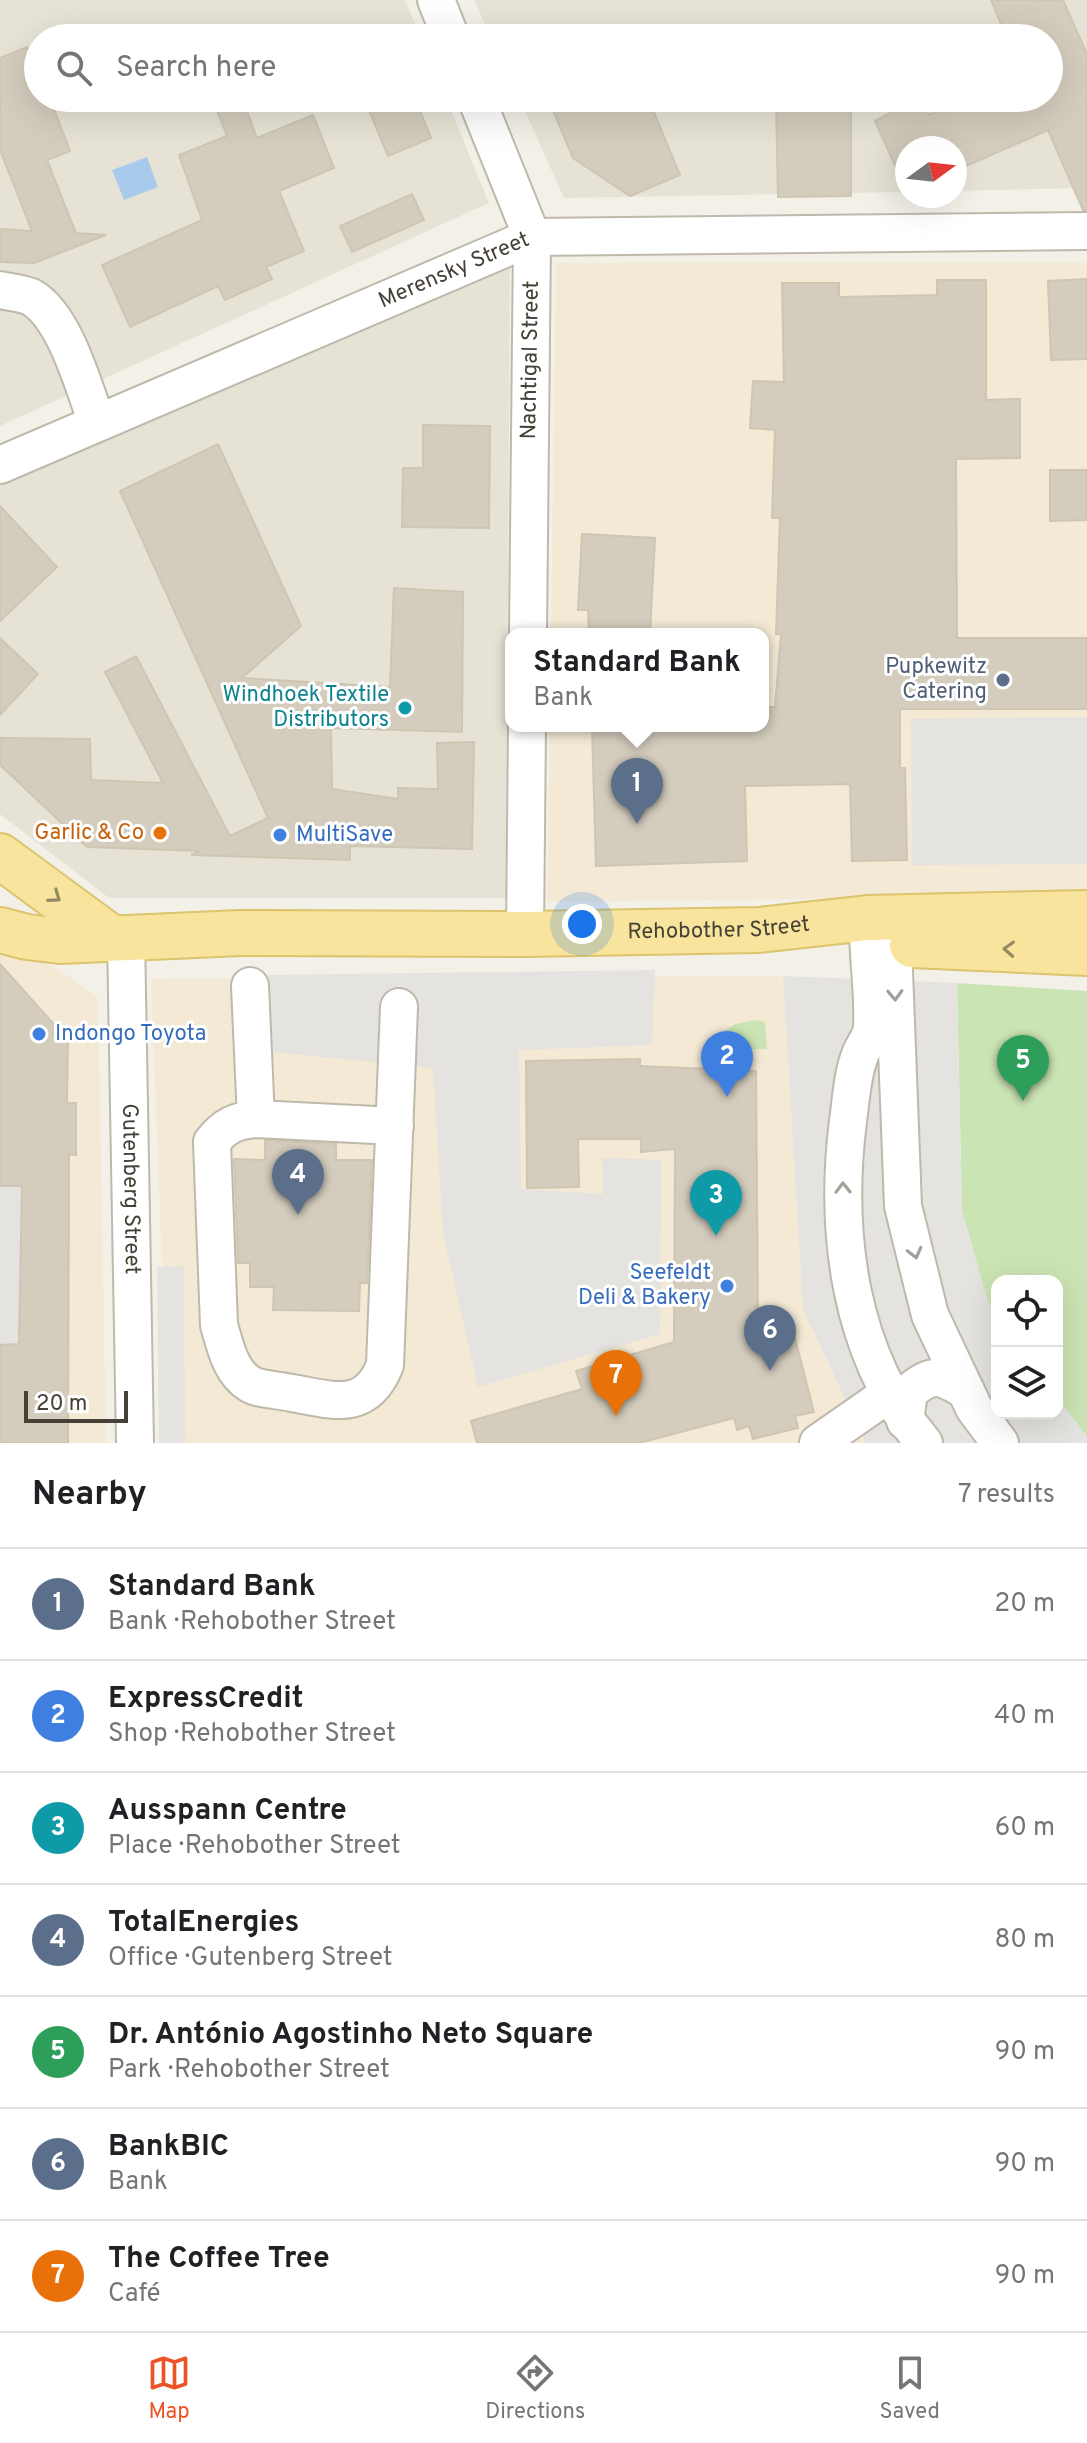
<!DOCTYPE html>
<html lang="en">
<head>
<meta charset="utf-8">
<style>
  :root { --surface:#fff; --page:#f2f2f2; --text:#202124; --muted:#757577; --line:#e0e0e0; --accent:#ec5326 }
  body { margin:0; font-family:Overpass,sans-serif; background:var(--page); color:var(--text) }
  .controls { position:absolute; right:24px; bottom:24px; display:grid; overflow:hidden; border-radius:16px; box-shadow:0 8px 32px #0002 }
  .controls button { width:72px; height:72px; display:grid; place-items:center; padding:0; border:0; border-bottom:2px solid var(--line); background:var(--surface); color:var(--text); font:40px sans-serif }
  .compass { position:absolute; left:895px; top:136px; width:72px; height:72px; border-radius:50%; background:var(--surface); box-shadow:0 8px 32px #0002; rotate:75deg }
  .scale { position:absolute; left:24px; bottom:20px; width:104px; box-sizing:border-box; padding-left:8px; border:4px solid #464137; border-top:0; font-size:22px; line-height:28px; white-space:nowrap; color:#464137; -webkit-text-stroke:6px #fff; paint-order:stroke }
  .you { position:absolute; left:582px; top:924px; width:28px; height:28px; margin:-20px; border:6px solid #fff; border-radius:50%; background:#1a73e8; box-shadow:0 0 0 12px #1a73e833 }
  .badge { display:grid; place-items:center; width:52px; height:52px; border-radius:50%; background:var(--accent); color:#fff; font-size:26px; font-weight:700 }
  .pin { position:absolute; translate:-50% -66px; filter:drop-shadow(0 2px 4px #0008) }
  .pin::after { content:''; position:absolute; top:42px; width:28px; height:24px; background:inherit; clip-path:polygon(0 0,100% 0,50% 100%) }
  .popup { position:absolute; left:505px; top:628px; width:264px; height:104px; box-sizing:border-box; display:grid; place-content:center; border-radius:16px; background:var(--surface); filter:drop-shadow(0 2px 6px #0005); font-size:26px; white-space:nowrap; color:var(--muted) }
  .popup b { font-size:30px; color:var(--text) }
  .popup::after { content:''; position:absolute; left:50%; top:100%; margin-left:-16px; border:16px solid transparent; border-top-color:var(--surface) }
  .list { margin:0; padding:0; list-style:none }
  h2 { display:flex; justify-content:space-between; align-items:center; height:104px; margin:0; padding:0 32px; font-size:34px }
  h2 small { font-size:26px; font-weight:400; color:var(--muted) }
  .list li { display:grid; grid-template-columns:52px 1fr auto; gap:24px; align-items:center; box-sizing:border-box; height:112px; padding:0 32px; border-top:2px solid var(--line) }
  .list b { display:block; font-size:30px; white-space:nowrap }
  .list p { margin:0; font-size:26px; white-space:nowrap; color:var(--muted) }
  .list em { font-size:26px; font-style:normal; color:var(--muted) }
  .icon { flex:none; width:44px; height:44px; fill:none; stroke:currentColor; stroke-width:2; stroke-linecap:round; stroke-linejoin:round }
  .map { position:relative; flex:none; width:1087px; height:1443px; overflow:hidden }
  .search { position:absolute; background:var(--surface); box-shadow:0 8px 32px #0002; left:24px; right:24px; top:24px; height:88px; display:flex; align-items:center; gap:20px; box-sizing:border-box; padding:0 28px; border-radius:44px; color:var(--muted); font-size:30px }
  .sheet { height:888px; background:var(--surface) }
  nav { display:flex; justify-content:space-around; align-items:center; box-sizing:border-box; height:112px; border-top:2px solid var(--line); background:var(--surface); font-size:22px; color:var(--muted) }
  nav a { display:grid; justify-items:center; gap:4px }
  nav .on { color:var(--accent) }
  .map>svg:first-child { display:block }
</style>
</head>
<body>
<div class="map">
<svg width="1087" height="1443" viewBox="0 0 1087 1443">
  <rect width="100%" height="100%" fill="#f3f0e8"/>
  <!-- residential -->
  <path fill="#e6e3d6" d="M0,0H405L421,38H38V98H446L489,203L0,426Z
    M474,0H1087V188L955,191V148H907V192L564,198L519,98H1049V38H491Z
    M510,268L506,898H109L0,814V485Z"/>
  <!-- commercial -->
  <path fill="#f3e9d5" d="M556,263H1087V895L547,902L550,726H763V634H551Z
    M0,937L65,974L98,998L106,1443H0Z
    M783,976L803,1309L866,1443H169L151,979Z"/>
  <!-- green -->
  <path fill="#cbe4b3" d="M957,983L1087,991V1437L1057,1397V1281H997V1314L988,1303L962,1211Z
    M756,1020L765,1022L767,1049L713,1051L710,1048V1041L735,1024Z"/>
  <!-- parking -->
  <path fill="#e4e3e0" d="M1087,717V864L912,865L911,719Z
    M655,970L652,1045L519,1050L521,1189L603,1194L602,1158L661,1160L660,1334L478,1387L443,1233L433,1068L272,1052L268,975Z
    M783,976L957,983L962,1211L988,1302L997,1314V1413H1057V1397L1087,1437V1443H866L803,1309Z
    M0,1186H22L19,1373L0,1372Z
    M184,1266L185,1443H159L157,1267Z"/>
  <!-- water -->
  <path fill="#a8cbec" d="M147,157L158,187L124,200L112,170Z"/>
  <!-- building -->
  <path fill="#d4cdbe" stroke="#cec5b2" stroke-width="2" d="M991,0H1063L1087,54V210H1083L1048,130L955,171V148H907V179L902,181L875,121L919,98H923L929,115L963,98H1049V38H1007Z
    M27,47L38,74V98L50,99L70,151L47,160L76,233L106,235L34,263L0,262V229L32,231L0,150V58Z
    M212,98H242L257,138L313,115L334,168L279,191L304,251L266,267L272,279L225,300L218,286L130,327L102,265L202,220L179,155L227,136Z
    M364,98H415L431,138L388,156Z
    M548,98H648L680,175L630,196L573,158Z
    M776,98H851V196L778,197Z
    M412,194L424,220L352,252L340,226Z
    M1087,279V359L1051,360L1048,281Z
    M937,280H986V400L1020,399V458L956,459L957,638H1087V709H900V768H905L907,860L852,861L850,784L745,786L747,861L596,866L592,726H763V707H775L781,634H776L780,518H772L775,430L750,428L753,381L784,382L782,283H839V297L937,295Z
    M423,425L490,426L489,528L402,527L403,468H423Z
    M218,444L301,626L242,678L390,687L394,588L463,592L462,732L331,728L332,789L398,799V788L438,789L437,743L474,742L472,849L350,846V860L191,855L200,851L87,847L0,765V738L90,739L91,780L163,783L105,672L136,656L230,836L268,818L120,491Z
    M1050,470H1087V520L1050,521Z
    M0,506L57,567L0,621Z
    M582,534L655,538L650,634H589L588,610H578Z
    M0,638L38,674L0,715Z
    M0,964L68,1040L67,1103H76V1155L69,1154L68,1443H0V1345L19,1344L22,1186H0Z
    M640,1059V1066L756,1071L758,1323L789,1315L814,1412L795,1416L798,1428L753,1439L749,1426L737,1430L734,1418L639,1443H477L471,1421L582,1389L576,1371L674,1342L675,1149L641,1152V1139H578L579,1187L527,1188L526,1061Z
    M265,1140L336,1144V1160H372L367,1283H360L359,1311L273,1310L274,1287H250V1263H238L234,1159L265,1160Z"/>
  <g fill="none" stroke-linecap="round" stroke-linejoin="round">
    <defs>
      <g id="minor">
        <path d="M436,0L451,38"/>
        <path d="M476,98L532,237L528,634"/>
        <path d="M0,290C9,292 22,293 31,297C65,316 84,388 97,423"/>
        <path id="s1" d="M0,465L532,237L1087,231"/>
        <path d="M895,917L893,945L903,1206L930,1315L974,1408L1000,1443"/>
        <path d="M868,918C867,955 874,992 872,1028C871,1038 863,1046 860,1055C852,1075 851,1101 848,1121C834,1232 849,1355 924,1443"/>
        <path d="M525,934L527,726"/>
        <path id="s2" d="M126,937L135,1443"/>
        <path d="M250,986L256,1119"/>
        <path d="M395,1126L256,1119C236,1121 225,1125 212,1142L219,1325C225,1345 230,1372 250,1384C260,1390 280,1390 292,1393C333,1400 366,1413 385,1365L399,1007"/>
        <path d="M905,1421L909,1392C933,1372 940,1375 966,1391"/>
        <path d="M818,1443L890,1393"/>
      </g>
      <g id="major">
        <path d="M0,856L110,937"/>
        <path id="s3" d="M0,930L27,937L60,941L240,933L525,934L759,930L868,918L1087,913"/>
        <path d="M912,945L1087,953"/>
      </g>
    </defs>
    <!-- minor casing -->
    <use href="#minor" stroke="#beb9ab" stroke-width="40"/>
    <!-- major casing -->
    <use href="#major" stroke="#dcc36d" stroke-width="48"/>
    <!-- minor -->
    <use href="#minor" stroke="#fff" stroke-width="36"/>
    <!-- major -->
    <use href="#major" stroke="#f8e49c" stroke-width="44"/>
  </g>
  <!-- one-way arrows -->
  <defs><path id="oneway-chevron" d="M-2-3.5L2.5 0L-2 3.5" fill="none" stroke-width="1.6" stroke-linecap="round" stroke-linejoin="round" transform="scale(2)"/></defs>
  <g stroke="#968a64">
    <use href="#oneway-chevron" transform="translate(55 897) rotate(36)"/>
    <use href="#oneway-chevron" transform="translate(1009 949) rotate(-177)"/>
  </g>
  <g stroke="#a2a09b">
    <use href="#oneway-chevron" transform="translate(895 995) rotate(88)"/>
    <use href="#oneway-chevron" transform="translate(843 1188) rotate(-91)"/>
    <use href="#oneway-chevron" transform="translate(915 1253) rotate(76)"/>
  </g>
  <!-- markers -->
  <circle fill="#5c6f8a" stroke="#fff" stroke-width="3" cx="1003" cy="680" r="8"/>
  <circle fill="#0f9aa8" stroke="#fff" stroke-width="3" cx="405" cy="708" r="8"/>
  <circle fill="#e8710a" stroke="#fff" stroke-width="3" cx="160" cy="833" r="8"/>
  <g fill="#3f7fe0" stroke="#fff" stroke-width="3">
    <circle cx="280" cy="835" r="8"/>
    <circle cx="39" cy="1034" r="8"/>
    <circle cx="727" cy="1286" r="8"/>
  </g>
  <g text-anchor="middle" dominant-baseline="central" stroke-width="6" stroke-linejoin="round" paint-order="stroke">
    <!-- street labels -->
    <g font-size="22" fill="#464137" stroke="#fff">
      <text stroke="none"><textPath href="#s1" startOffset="494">Merensky Street</textPath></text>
      <text transform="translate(531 360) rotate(-89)">Nachtigal Street</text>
      <text stroke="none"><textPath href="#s3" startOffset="720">Rehobother Street</textPath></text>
      <text stroke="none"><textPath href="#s2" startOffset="252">Gutenberg Street</textPath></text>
    </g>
    <!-- service labels -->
    <g font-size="22" fill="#4e5e75" stroke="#fff" text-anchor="end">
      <text x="987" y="667">Pupkewitz<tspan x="987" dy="25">Catering</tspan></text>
    </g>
    <!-- culture labels -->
    <g font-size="22" fill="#0d838f" stroke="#fff" text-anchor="end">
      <text x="389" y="695">Windhoek Textile<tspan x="389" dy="25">Distributors</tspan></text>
    </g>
    <!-- food labels -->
    <g font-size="22" fill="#c56008" stroke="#fff" text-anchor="end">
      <text x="144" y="833">Garlic &amp; Co</text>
    </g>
    <!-- shop labels -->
    <g font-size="22" fill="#366cbe" stroke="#fff" text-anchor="start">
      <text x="296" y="835">MultiSave</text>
      <text x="55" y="1034">Indongo Toyota</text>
      <text x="711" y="1273" text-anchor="end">Seefeldt<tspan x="711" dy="25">Deli &amp; Bakery</tspan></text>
    </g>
  </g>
</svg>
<div class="controls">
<button><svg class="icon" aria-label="locate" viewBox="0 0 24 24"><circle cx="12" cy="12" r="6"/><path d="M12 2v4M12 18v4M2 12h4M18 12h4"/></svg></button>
<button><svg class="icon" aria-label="layers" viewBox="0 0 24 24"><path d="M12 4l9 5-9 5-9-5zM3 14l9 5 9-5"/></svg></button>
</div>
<svg class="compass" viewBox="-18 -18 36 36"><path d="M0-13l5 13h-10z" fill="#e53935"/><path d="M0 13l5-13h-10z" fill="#757577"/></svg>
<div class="scale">20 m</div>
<div class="you"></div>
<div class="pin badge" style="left:637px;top:824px;background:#5c6f8a">1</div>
<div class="popup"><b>Standard Bank</b>Bank</div>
<div class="pin badge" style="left:727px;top:1097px;background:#3f7fe0">2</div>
<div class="pin badge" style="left:716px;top:1236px;background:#0f9aa8">3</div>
<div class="pin badge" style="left:298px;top:1215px;background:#5c6f8a">4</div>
<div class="pin badge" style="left:1023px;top:1101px;background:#2e9e5b">5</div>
<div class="pin badge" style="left:770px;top:1371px;background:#5c6f8a">6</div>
<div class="pin badge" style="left:616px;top:1416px;background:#e8710a">7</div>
<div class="search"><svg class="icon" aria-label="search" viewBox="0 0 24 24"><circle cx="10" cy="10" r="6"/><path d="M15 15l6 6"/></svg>Search here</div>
</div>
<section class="sheet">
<h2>Nearby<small>7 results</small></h2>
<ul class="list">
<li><span class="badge" style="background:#5c6f8a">1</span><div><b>Standard Bank</b><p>Bank · Rehobother Street</p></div><em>20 m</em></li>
<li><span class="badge" style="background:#3f7fe0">2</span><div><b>ExpressCredit</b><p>Shop · Rehobother Street</p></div><em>40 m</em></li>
<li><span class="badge" style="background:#0f9aa8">3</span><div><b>Ausspann Centre</b><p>Place · Rehobother Street</p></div><em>60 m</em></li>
<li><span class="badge" style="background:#5c6f8a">4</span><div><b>TotalEnergies</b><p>Office · Gutenberg Street</p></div><em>80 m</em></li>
<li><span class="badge" style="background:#2e9e5b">5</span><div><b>Dr. António Agostinho Neto Square</b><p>Park · Rehobother Street</p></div><em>90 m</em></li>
<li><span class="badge" style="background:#5c6f8a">6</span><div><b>BankBIC</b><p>Bank</p></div><em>90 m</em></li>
<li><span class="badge" style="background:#e8710a">7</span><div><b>The Coffee Tree</b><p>Café</p></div><em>90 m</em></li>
</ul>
</section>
<nav>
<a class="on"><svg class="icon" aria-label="map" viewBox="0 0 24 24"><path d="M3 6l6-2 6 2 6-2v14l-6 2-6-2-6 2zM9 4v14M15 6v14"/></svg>Map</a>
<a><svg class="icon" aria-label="directions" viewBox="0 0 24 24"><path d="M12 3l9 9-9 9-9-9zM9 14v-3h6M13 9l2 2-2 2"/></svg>Directions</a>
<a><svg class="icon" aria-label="saved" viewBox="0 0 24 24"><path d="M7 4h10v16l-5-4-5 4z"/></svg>Saved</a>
</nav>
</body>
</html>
